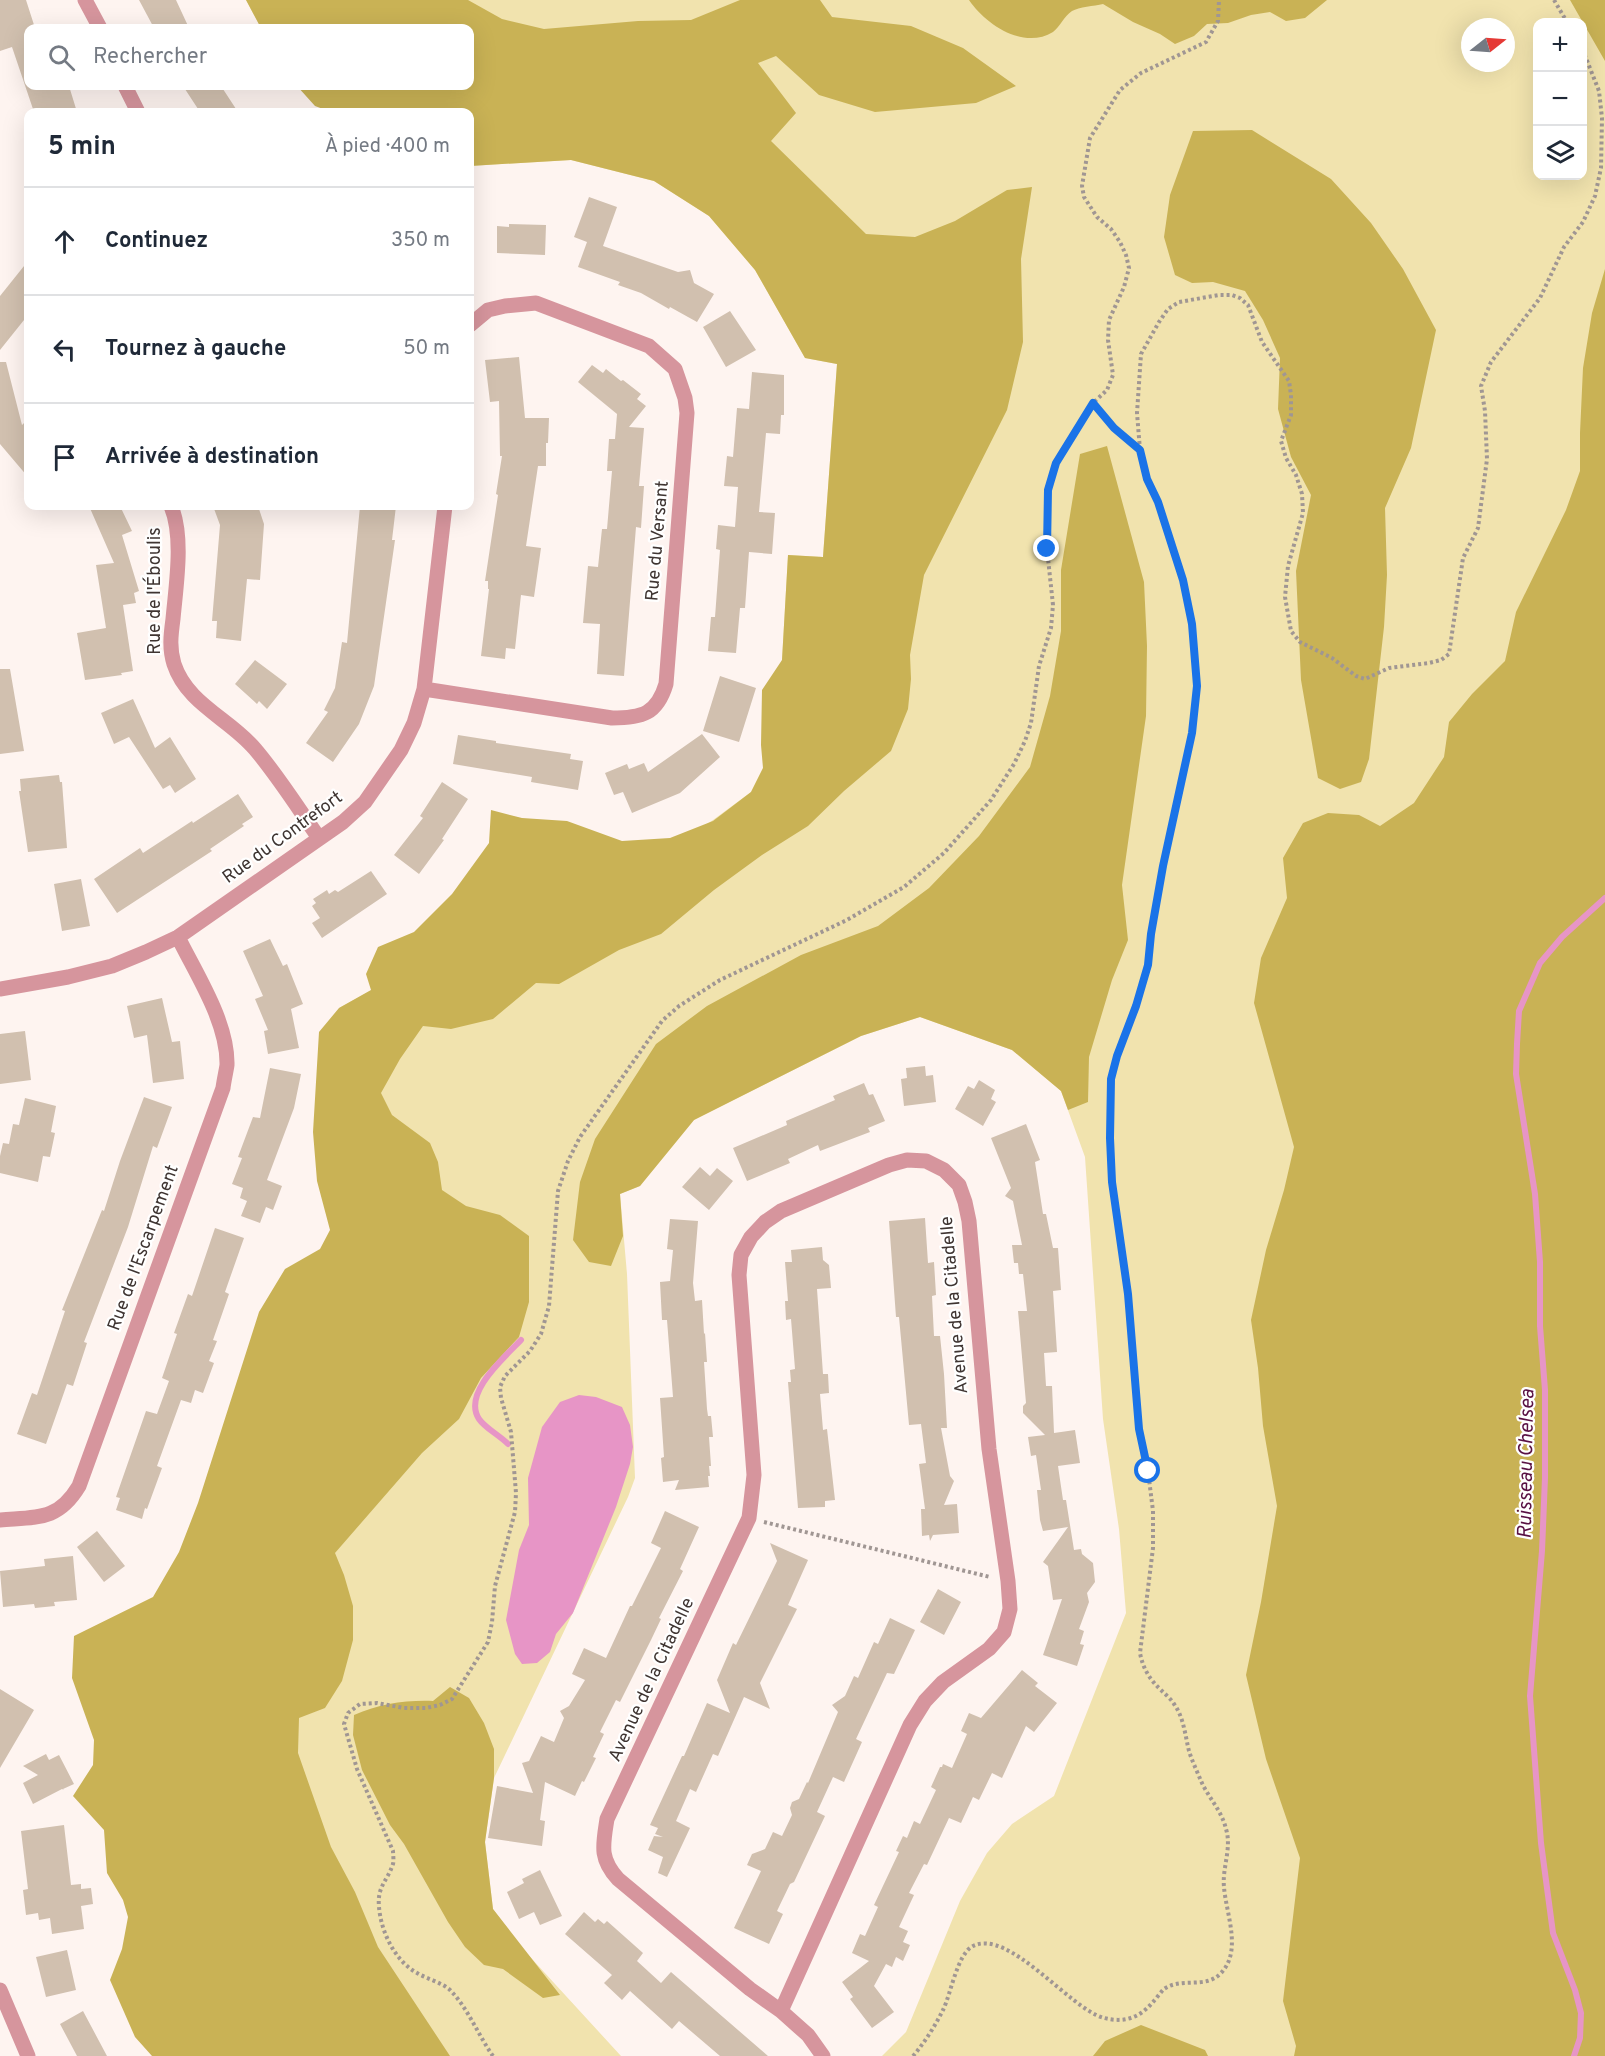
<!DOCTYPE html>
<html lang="fr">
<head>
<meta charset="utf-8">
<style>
  :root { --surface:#fff; --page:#f2f2f3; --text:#1f2937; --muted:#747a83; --line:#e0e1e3 }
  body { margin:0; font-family:Overpass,sans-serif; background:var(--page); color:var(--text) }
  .controls { position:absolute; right:18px; top:18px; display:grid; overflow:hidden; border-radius:12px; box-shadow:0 6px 24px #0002 }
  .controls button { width:54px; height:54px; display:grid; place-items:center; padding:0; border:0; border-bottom:2px solid var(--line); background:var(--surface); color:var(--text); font:30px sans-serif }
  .compass { position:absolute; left:1461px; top:18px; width:54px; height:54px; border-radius:50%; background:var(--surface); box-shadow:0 6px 24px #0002; rotate:73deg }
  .stop { position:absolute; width:18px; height:18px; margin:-14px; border:4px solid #1a73e8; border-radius:50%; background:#fff }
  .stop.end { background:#1a73e8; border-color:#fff; box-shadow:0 2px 6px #0008 }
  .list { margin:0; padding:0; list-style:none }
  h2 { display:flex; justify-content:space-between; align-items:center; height:78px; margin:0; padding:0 24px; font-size:26px }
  h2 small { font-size:20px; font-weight:400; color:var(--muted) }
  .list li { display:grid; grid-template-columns:39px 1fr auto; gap:18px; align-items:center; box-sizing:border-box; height:108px; padding:0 24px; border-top:2px solid var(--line) }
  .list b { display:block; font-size:22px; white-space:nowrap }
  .list em { font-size:20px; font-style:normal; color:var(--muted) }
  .icon { flex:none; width:33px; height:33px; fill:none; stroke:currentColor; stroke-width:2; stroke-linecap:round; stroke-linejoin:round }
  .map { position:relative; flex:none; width:1605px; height:2056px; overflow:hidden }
  .search { position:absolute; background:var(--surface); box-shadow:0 6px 24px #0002; left:24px; top:24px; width:450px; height:66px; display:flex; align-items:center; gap:15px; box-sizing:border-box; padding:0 21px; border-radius:12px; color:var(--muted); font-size:22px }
  .panel { position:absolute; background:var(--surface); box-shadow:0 6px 24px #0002; left:24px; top:108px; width:450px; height:402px; border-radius:12px }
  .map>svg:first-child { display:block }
</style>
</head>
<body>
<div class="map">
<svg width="1605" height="2056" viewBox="0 0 1605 2056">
  <rect width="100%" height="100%" fill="#fef4f0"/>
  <!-- green -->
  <path fill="#f1e3ae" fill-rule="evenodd" d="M246,0H1605V898L1574,2056H882L906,2032L960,1901L987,1853L1012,1824L1054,1796L1126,1613L1119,1529L1103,1419L1085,1157L1061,1091L1012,1050L920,1017L861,1036L694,1120L640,1186L620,1194L627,1274L635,1478L628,1497L494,1778L485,1842L493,1909L522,1948L621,2056H183L184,1559L341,1231L339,1008L630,849L691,834L713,820L751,792L763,768L782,660L788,555L823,557L837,364L805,358L755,270L709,216L654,181L571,160L470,166V112H331L297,86H470V28H261ZM1538,22H1582V176H1538ZM1470,27H1506V63H1470Z"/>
  <!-- forest -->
  <path fill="#c9b255" d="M246,0H468L502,19L544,29L638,21L691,20L740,0H820L832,17L911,26L963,48L1016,86L976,103L875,112L819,95L776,56L758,63L796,113L771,141L866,234L915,237L955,221L1007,190L1032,187L1021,259L1023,342L1007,410L924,575L910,655L911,679L908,709L891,751L844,791L808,826L762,855L714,890L661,934L619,950L559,984L536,983L493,1019L451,1029L423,1026L400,1059L381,1093L392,1115L430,1143L438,1162L442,1190L466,1206L500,1215L529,1236V1302L519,1337L481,1378L459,1419L422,1453L335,1553L344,1575L353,1606V1640L342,1681L325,1708L299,1718L298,1753L331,1847L355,1892L378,1947L450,2056H152L135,2037L110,1980L122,1949L128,1917L123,1900L107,1873L104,1830L73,1796L93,1765L94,1740L72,1678L74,1636L153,1597L179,1552L198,1503L259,1312L285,1269L320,1249L330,1230L317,1181L313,1132L319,1032L339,1008L371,990L366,974L378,947L414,932L452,894L489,843L491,810L522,818L567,821L622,841L670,838L713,821L751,792L763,768L761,745L762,690L782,660L788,555L823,557L837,364L805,358L755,270L709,216L654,181L571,160L470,166V112H331L315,106L297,86H470V28H261Z
    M969,0H1327L1305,18L1286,21L1270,12L1251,15L1228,23L1207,24L1194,36L1175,44L1160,34L1133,22L1103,4C1094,6 1079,7 1072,11C1064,16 1060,27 1053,32C1024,50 986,25 969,0Z
    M1570,0H1605V61Z
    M1252,130L1331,179L1371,223L1403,269L1436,330L1411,448L1385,508L1387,575L1384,627L1369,759L1361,782L1340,789L1318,778L1301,680L1296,571L1311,495L1291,457L1278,409L1280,358L1263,320L1245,291L1213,282L1192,283L1175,275L1164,237L1170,195L1193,131Z
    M1605,269V2056H1294L1296,2046L1283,2001L1300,1858L1266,1759L1246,1675L1261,1602L1277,1506L1263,1426L1258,1368L1251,1320L1266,1250L1284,1190L1294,1147L1254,1003L1261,958L1287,898L1283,858L1303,823L1328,813L1359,815L1380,826L1414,803L1444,757L1449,722L1472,694L1505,661L1516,612L1566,510L1580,471V433L1583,368L1592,313Z
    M1107,446L1144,582L1147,646L1146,716L1122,885L1128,940L1112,980L1089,1057L1088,1102L1068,1110L1061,1091L1012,1050L920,1017L861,1036L694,1120L640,1186L620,1194L623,1236L611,1266L589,1262L573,1240L580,1182L595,1139L656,1044L707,1006L801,955L878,926L929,888L979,836L1030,767L1050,696L1061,631V570L1080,454Z
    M450,1687L469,1698L484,1723L494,1749V1778L485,1842L493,1909L560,1995L543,1998L503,1969L484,1965L465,1947L448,1922L404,1844L390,1825L362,1770L353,1735L354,1715C380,1704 405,1700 433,1701Z
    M1141,2025L1205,2050L1208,2056H1093L1105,2041Z"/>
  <!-- water -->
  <path fill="#e795c6" d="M579,1395L596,1397L622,1407L630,1425L633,1447L630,1464L616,1507L573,1613L556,1634L550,1652L537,1663L522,1664L515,1654L506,1620L519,1550L529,1525L528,1478L542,1427L560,1402Z"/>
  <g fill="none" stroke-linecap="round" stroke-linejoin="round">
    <!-- stream -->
    <path stroke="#e795c6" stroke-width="6" d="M508,1444C499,1435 485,1428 479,1419C462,1393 505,1357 521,1340
      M1574,2056L1580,2038L1581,2013L1575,1990L1553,1933L1541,1843L1530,1696L1542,1551L1545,1478V1390L1540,1326V1262L1535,1194L1516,1074L1517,1044L1519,1011L1540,963L1562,937L1605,898"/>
  </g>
  <!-- building -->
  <path fill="#d1c0af" d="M0,0H26L35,28H28V86H69L77,112H34L12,47L0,51Z
    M139,0H176L189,28H154Z
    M183,86H221L238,112H200Z
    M589,197L617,207L603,246L678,272L690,270L694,283L714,294L697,322L670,307L669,309L641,293L618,285L620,282L578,267L587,242L574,237Z
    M509,224L546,225L545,255L497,253V226L509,227Z
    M28,261V315L0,350V296Z
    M730,311L756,350L726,367L703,327Z
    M519,357L525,418H549L548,443H546V466H538L526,546L541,548L534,597L521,595L515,649L506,648L505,659L481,656L489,589H488V581H485L498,495L496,494L502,456H500L499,401L490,402L485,360Z
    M0,362H6L22,425L28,419V477L0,444Z
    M592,365L603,373L606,369L621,381L623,380L641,394L637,399L646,406L629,427L644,428L639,486H644L641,528L636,527L624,676L597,674L600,624L583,623L588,566L598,567L602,529H607L612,471H607L609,439H615L617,414L578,382Z
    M752,372L784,375V415H781L780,434L766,433L759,512L775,513L772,554L749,552L745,608H740L736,653L708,651L711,617H715L720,550L716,549L718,525L735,527L738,487L724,486L727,456L733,457L737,408L749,409Z
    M89,506H120L132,531L122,535L139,591L134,593L136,603L123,605L133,671L121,673L122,675L85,680L77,633L106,628L96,565L114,563Z
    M213,506H258L264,524L260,580L247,579L241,641L216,638L217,621H212L220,525Z
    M360,506H396L392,540H395L374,686L359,724L333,762L306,743L328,712L324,710L335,688L342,642L347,643Z
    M255,660L287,684L267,709L259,701L257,704L235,684Z
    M0,669H10L24,751L0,754Z
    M720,676L756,688L739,742L703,731Z
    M133,699L155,748L170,737L196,779L175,793L170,785L163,789L129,737L114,744L101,713Z
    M702,734L720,757L680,793L632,813L623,792L614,795L605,773L627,764L629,769L644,763L648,772Z
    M458,735L496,741V743L571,754L570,759L583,761L578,790L531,782L532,777L453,764Z
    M59,775L60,782H62L67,848L28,852L19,791H21L20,779Z
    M442,782L468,799L442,839L444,840L419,874L394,855L423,818L420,816Z
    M238,794L253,817L242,824L244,826L210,849L212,851L117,913L94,879L140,848L143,853L192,821L193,823Z
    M371,871L387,894L322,938L312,923L320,918L312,906L316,903L313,899L327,890L329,894L335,890L338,892Z
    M81,879L90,926L62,931L54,884Z
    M270,939L283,966L287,964L303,1004L291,1009L299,1048L268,1054L264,1031L268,1030L255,999L263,996L243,951Z
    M162,998L172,1042L180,1041L184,1079L153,1083L147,1035L134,1038L127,1006Z
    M25,1031L31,1080L0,1084V1034Z
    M925,1066L926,1076L933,1075L936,1102L904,1106L901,1079L907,1078L906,1068Z
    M270,1068L301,1074L294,1108L267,1180L282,1186L273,1210L266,1207L260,1223L241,1216L247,1201L240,1198L243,1188L232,1184L242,1158L238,1157L253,1117L260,1118Z
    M979,1080L995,1090L991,1099L996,1102L983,1126L955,1109L968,1086L974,1089Z
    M864,1083L869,1095L873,1094L885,1121L868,1128L870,1132L820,1151L818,1145L788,1159L790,1163L747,1181L733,1148L787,1125L786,1121L835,1100L833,1096Z
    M144,1097L172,1107L157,1148L153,1146L128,1227L84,1342L87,1343L73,1386L67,1384L46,1444L17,1434L32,1393L37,1395L65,1311L62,1310L102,1210L104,1211L120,1161Z
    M25,1098L56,1106L51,1132L55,1133L50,1157L43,1156L38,1182L0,1173V1156L3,1143L9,1144L13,1124L19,1125Z
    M1026,1124L1040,1160L1035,1162L1043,1214H1046L1053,1248H1058L1061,1290L1053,1291L1057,1352L1044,1353L1046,1386H1052L1054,1433L1075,1430L1080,1463L1058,1466L1063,1500H1066L1074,1550L1081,1549L1082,1554L1093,1563L1095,1582L1087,1593L1089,1602L1079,1629L1084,1631L1080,1644L1084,1645L1077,1666L1043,1655L1062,1599L1053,1600L1048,1566L1043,1562L1068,1527L1043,1531L1040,1520L1037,1490H1041L1036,1455L1031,1456L1028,1437L1045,1435L1023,1413V1406L1026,1403L1018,1311H1027L1023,1274H1019L1018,1263H1014L1012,1245H1022L1013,1201L1005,1196L1011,1188L991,1138Z
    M700,1167L710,1176L717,1168L733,1181L709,1210L682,1187Z
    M925,1218L928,1263L934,1262L936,1295L932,1296L934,1336H940L944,1374L947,1428H941L950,1476L954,1481L944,1505L957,1504L959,1533L933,1535L930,1541L929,1535L922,1536L921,1509H925L919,1464L926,1463L921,1424L909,1425L899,1317H896L889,1221Z
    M670,1219L698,1221L693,1283L695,1301L702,1300L704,1334L705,1333L707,1362H704L707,1409L708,1416H711L713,1437H709L711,1466H709L710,1476H708L709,1487L675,1490L679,1480L663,1482L661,1458L664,1457L660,1398L673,1397L667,1320H662L660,1282L670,1281L673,1250L667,1249Z
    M215,1228L244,1238L225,1292L229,1294L213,1340L217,1341L209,1361L214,1363L203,1393L195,1390L191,1403L181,1400L157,1466L162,1468L147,1509L145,1508L142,1519L116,1510L120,1498L116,1497L146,1411L157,1414L169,1381L162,1378L177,1334L174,1333L188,1294L192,1296Z
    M822,1247L823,1260L829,1265L831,1288L817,1289L823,1374H828L829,1393L820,1394L823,1430L827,1429L835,1500L825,1501V1507L798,1508L788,1382H791L790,1370L795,1369L791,1319L786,1320L785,1301H788L785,1262H792L791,1250Z
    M665,1511L699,1527L680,1569L683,1571L659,1618L661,1619L651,1640L620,1702L616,1700L600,1732L604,1734L593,1757L596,1758L584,1782L582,1781L575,1796L545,1782L540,1820L545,1821L542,1846L488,1838L497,1786L533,1793L522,1763L529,1761L541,1736L554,1742L564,1718L560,1711L569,1706L585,1680L572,1674L584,1648L606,1658L630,1606H632L661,1548L651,1543Z
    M97,1531L125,1566L104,1582L77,1547Z
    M770,1543L808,1560L788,1605L797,1609L760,1683L770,1709L744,1697L718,1756L713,1754L696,1792L690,1789L676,1821L690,1828L667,1877L658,1873L663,1857L648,1850L654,1836L663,1837L655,1834L658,1828L650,1825L682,1756H684L707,1703L730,1713L717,1680L733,1643L736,1645L777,1561Z
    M73,1556L77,1600L54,1602L55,1606L35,1608L34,1604L3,1607L0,1571L45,1566L44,1559Z
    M938,1589L961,1602L944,1635L920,1622Z
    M890,1618L915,1630L894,1674L887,1673L856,1739L862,1742L844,1782L833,1777L817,1812L825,1816L794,1882L790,1884L777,1911L783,1914L769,1944L734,1928L761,1871L747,1865L752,1854L765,1849L773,1832L782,1836L792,1815L790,1808L792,1802L799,1799L807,1782L808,1783L838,1712L832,1705L845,1696L854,1676L858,1678L874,1642L878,1644Z
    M1022,1670L1038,1683L1035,1686L1057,1703L1034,1732L1026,1726L1002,1778L992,1773L979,1800L973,1797L961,1823L949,1818L927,1865L924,1864L909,1893L914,1895L899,1927L908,1931L903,1942L910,1945L903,1961L896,1957L892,1967L886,1964L874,1986L894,2012L872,2028L850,1999L853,1997L842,1982L869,1961L852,1953L860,1934L865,1936L878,1907L874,1905L899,1852L896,1851L903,1836L907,1838L914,1821L920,1824L936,1790L931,1787L940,1767H942L943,1764L952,1768L967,1734L961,1731L969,1713L981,1718Z
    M0,1689L34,1710L0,1768Z
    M46,1754L49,1760L59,1755L74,1784L63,1789L64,1790L62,1789L33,1804L23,1783L38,1775L23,1766Z
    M64,1825L71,1885L81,1884V1889L91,1888L93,1904L81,1906L84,1929L52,1934L50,1918L39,1920L38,1913L26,1915L23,1890L28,1889L21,1831Z
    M540,1870L562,1916L540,1925L534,1912L519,1919L507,1892L524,1883L522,1879Z
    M584,1912L595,1922L598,1919L604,1924L607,1921L643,1953L637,1961L661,1983L671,1972L768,2056H720L679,2021L672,2029L630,1991L622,2000L604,1983L612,1975L565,1934Z
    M67,1950L76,1990L46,1997L36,1957Z
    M83,2011L107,2056H77L60,2024Z"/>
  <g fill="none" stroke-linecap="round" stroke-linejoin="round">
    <!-- path -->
    <path stroke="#a09693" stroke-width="4" stroke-dasharray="3 3" stroke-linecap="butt" d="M1554,0L1567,22
      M1140,450L1137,413L1141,354L1159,322L1168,309L1179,302L1219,295H1232L1240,298L1248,305L1262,342L1289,381L1291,395V415L1281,441L1286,458L1296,475L1302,494L1303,513L1288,566L1285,597L1291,631L1300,642L1332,658L1356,676L1365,679L1389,668L1429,663L1441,660L1449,654L1463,558L1478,528L1487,459L1485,411L1481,386L1491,362L1540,298L1564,247L1583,222L1595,196L1601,168L1602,118L1599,91L1582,48
      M764,1522L990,1577
      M493,2056C478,2035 468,2008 450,1990C441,1982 427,1979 417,1973C395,1961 381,1932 379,1907C377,1886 387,1882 393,1864C394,1860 393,1855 393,1851L357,1769L344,1724L348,1713L360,1704L377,1703L404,1708H426L440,1705L452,1699L488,1642L492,1622L495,1586L515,1512L516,1493L511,1432L501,1398L500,1387L505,1376L530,1351L541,1334L549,1306L558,1191L568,1161L580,1137L662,1021L679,1006L720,980L847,920L904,887L944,853L991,800L1014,764L1025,741L1031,723L1039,666L1051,628L1053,605L1047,549L1048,490L1056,463L1093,403L1107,390L1113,375L1108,340L1109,320L1124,287L1129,268L1126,255L1120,242L1111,229L1097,217L1084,197L1082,186L1090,138L1120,90L1141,73L1206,42L1218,21L1219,0
      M913,2056C925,2042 935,2026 943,2010C951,1994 957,1954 973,1946C1009,1928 1070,2009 1104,2018C1124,2023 1139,2018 1152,2003C1156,1999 1160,1993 1164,1989C1181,1977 1205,1989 1220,1974C1243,1952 1226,1914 1224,1887C1222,1868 1232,1848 1226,1829C1222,1811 1208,1797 1201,1781C1197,1771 1192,1761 1189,1751C1185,1735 1184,1718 1174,1704C1171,1699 1166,1695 1162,1691C1150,1680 1143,1669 1140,1653L1153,1548V1511L1148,1471L1139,1429L1128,1294L1112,1182L1110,1138L1111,1079L1117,1056L1136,1006L1148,965L1151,934L1163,866L1192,733L1197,686L1192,624L1183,580L1158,502L1147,479L1140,450L1114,428L1093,403"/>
    <!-- minor -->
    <path stroke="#d6959d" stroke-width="15" d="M85,0L100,28
      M125,86L138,112
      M171,506C184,537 176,585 173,619C171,634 169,648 174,664C187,704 230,719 255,749C278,776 298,808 319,838
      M424,689L612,718C642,718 657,714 666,684L687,413L685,398L675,369L649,346L536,303L505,306L488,310L470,325
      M0,989L68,977L112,966L146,952L178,937L343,822L365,802L401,750L414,723L424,689L445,506
      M0,1520C37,1517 58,1521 79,1486L223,1088C224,1080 226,1072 227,1065C228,1022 196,974 178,937
      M0,1990L28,2056
      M781,2011L910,1725L925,1701L943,1682L989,1649L1004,1632L1010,1609L1008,1581L989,1449L969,1221L965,1202L959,1185L944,1170L926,1161L907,1160L889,1165L781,1211L765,1222L751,1237L741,1255L739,1275L754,1475L749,1518L607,1819C603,1845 599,1858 618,1879L750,1989L781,2011L808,2035L823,2056"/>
  </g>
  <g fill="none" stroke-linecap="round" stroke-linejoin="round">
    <!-- route -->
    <path stroke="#1a73e8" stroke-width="8" d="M1047,549L1048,490L1056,463L1093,403L1114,428L1140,450L1147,479L1158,502L1183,580L1192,624L1197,686L1192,733L1163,866L1151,934L1148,965L1136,1006L1117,1056L1111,1079L1110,1138L1112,1182L1128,1294L1139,1429L1148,1471"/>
  </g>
  <g text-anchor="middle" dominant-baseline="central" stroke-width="4.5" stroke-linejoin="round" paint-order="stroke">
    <!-- street labels -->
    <g font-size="18" fill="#3f3532" stroke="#fff">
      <text transform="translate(658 541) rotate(-85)">Rue du Versant</text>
      <text transform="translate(155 591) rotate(-90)">Rue de l'Éboulis</text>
      <text transform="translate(283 838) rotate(-36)">Rue du Contrefort</text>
      <text transform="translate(144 1248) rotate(-70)">Rue de l'Escarpement</text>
      <text transform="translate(955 1305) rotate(-95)">Avenue de la Citadelle</text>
      <text transform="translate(652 1680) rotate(-65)">Avenue de la Citadelle</text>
    </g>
    <!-- water labels -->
    <g font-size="20" font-style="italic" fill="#591143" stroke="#fff">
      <text transform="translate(1527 1464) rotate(-89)">Ruisseau Chelsea</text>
    </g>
  </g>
</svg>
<div class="controls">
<button>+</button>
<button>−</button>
<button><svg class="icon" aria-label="layers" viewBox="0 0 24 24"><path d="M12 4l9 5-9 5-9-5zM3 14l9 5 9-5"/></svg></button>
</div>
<svg class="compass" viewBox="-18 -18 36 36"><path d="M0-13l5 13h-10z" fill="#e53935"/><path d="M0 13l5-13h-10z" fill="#747a83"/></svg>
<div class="stop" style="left:1148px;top:1471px"></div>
<div class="stop end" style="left:1047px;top:549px"></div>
<div class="search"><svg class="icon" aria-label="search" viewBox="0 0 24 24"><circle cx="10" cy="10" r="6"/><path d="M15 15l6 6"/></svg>Rechercher</div>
<section class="panel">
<h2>5 min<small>À pied · 400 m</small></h2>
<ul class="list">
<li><svg class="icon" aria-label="ahead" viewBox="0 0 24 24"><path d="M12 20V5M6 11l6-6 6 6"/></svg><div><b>Continuez</b></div><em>350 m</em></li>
<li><svg class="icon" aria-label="left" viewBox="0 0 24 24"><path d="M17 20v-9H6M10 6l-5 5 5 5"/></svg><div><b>Tournez à gauche</b></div><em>50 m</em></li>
<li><svg class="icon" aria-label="arrive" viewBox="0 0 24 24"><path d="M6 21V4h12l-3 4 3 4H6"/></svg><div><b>Arrivée à destination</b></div></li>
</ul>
</section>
</div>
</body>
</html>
